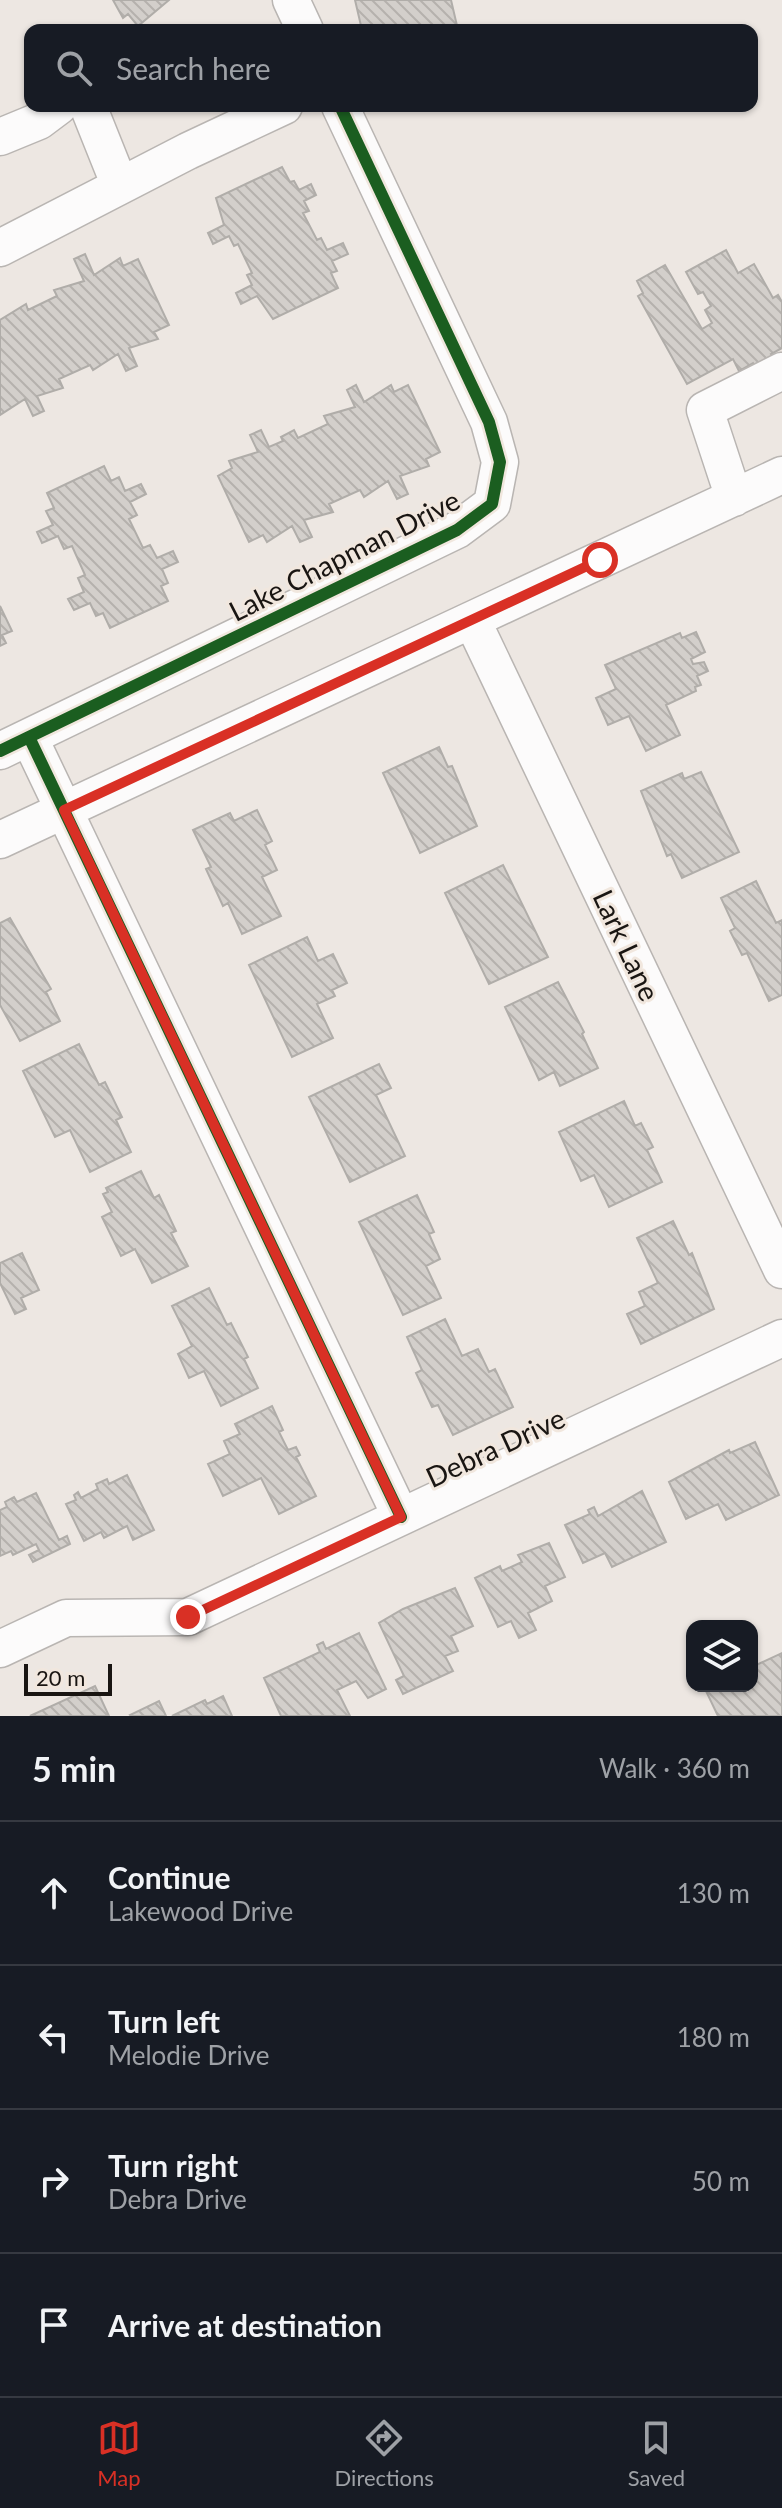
<!DOCTYPE html>
<html lang="en">
<head>
<meta charset="utf-8">
<style>
  :root { --surface:#171b24; --page:#242831; --text:#f1f3f6; --muted:#9ea1a6; --line:#363941; --accent:#d93025 }
  body { margin:0; font-family:Lato,sans-serif; background:var(--page); color:var(--text) }
  .controls { position:absolute; right:24px; bottom:24px; display:grid; overflow:hidden; border-radius:16px; box-shadow:0 2px 6px #0004 }
  .controls button { width:72px; height:72px; display:grid; place-items:center; padding:0; border:0; border-bottom:2px solid var(--line); background:var(--surface); color:var(--text); font:40px sans-serif }
  .scale { position:absolute; left:24px; bottom:20px; width:88px; box-sizing:border-box; padding-left:8px; border:4px solid #191512; border-top:0; font-size:22px; line-height:28px; white-space:nowrap; color:#191512; -webkit-text-stroke:6px #f1e7de; paint-order:stroke }
  .stop { position:absolute; width:24px; height:24px; margin:-18px; border:6px solid #d93025; border-radius:50%; background:#fff }
  .stop.end { background:#d93025; border-color:#fff; box-shadow:0 2px 8px #0008 }
  .list { margin:0; padding:0; list-style:none }
  h2 { display:flex; justify-content:space-between; align-items:center; height:104px; margin:0; padding:0 32px; font-size:34px }
  h2 small { font-size:26px; font-weight:400; color:var(--muted) }
  .list li { display:grid; grid-template-columns:52px 1fr auto; gap:24px; align-items:center; box-sizing:border-box; height:144px; padding:0 32px; border-top:2px solid var(--line) }
  .list b { display:block; font-size:30px; white-space:nowrap }
  .list p { margin:0; font-size:26px; white-space:nowrap; color:var(--muted) }
  .list em { font-size:26px; font-style:normal; color:var(--muted) }
  .icon { flex:none; width:44px; height:44px; fill:none; stroke:currentColor; stroke-width:2; stroke-linecap:round; stroke-linejoin:round }
  .map { position:relative; flex:none; width:782px; height:1716px; overflow:hidden }
  .search { position:absolute; background:var(--surface); box-shadow:0 2px 6px #0004; left:24px; right:24px; top:24px; height:88px; display:flex; align-items:center; gap:20px; box-sizing:border-box; padding:0 28px; border-radius:16px; color:var(--muted); font-size:30px }
  .sheet { height:680px; background:var(--surface) }
  nav { display:flex; justify-content:space-around; align-items:center; box-sizing:border-box; height:112px; border-top:2px solid var(--line); background:var(--surface); font-size:22px; color:var(--muted) }
  nav a { display:grid; justify-items:center; gap:4px }
  nav .on { color:var(--accent) }
  .map>svg:first-child { display:block }
</style>
</head>
<body>
<div class="map">
<svg width="782" height="1716" viewBox="0 0 782 1716">
  <defs>
    <pattern id="building-back-hatch" width="6" height="6" patternUnits="userSpaceOnUse" patternTransform="scale(2)"><rect width="6" height="6" fill="#d3cfcb"/><path d="M-1 5l2 2M0 0l6 6M5-1l2 2" fill="none" stroke="#b5b1ad"/></pattern>
  </defs>
  <rect width="100%" height="100%" fill="#ede7e2"/>
  <!-- building -->
  <path fill="url(#building-back-hatch)" stroke="#b0ada9" stroke-width="2" d="M113,0H169L138,26L128,14L123,18Z
    M355,0H451L458,30H362Z
    M282,167L290,182L294,181L299,190L311,184L316,195L304,201L309,211L303,213L317,240L321,238L327,250L343,243L348,254L332,261L337,271L331,273L338,288L273,319L257,296L241,304L236,293L252,285L247,275L252,273L238,244L234,246L229,236L213,244L208,233L224,225L216,198Z
    M726,250L738,273L754,264L773,298L778,295L782,302V348L771,354L774,358L756,368L753,363L739,371L733,359L687,384L638,296L643,293L637,281L665,265L702,329L712,323L705,310L711,306L703,292L698,294L686,272Z
    M85,254L94,275L120,258L123,266L138,259L169,325L154,332L158,339L129,348L137,366L126,371L118,354L93,370L90,365L59,379L63,388L37,396L44,411L33,416L25,399L0,415V320L26,304L28,310L57,296L54,290L84,281L74,259Z
    M356,385L364,402L391,385L394,392L408,385L440,452L426,459L429,466L400,476L408,494L397,499L388,481L364,497L360,490L329,504L333,512L304,520L312,537L300,542L292,526L267,542L263,535L249,542L218,476L232,468L229,461L258,452L250,435L261,430L269,447L283,441L281,437L294,430L298,438L328,424L324,416L355,407L347,390Z
    M104,466L111,481L119,477L125,491L141,484L146,494L130,502L137,515L129,519L143,548L150,545L157,558L173,551L178,562L162,569L168,583L161,586L168,601L110,628L103,613L96,616L90,603L74,610L68,599L84,592L78,578L85,575L72,546L64,549L58,536L42,543L37,532L53,525L46,511L54,508L47,493Z
    M0,606L12,631L2,635L6,643L0,646Z
    M696,632L705,652L691,659L693,664L704,662L708,671L697,676L701,685L695,687L696,691L666,705L680,735L646,751L629,716L608,725L596,698L616,689L605,665L680,633L682,638Z
    M439,747L448,767L452,766L477,826L420,853L383,773Z
    M701,772L739,852L682,878L671,854L667,856L641,791L682,773L684,779Z
    M257,810L272,841L265,845L277,870L262,877L281,916L242,934L228,903L223,906L206,869L211,867L193,830L230,813L234,821Z
    M503,865L548,957L489,984L445,893Z
    M756,881L776,923L782,920V995L769,1001L747,953L742,955L730,931L735,928L721,898Z
    M10,918L51,989L46,992L60,1021L20,1041L0,1005V923Z
    M307,937L318,961L333,954L347,983L332,990L335,996L317,1004L333,1038L292,1057L249,965Z
    M558,982L584,1032L582,1034L598,1068L560,1086L554,1072L539,1080L505,1007Z
    M79,1044L99,1085L105,1082L122,1117L116,1120L131,1152L90,1172L70,1130L55,1137L23,1071Z
    M379,1064L391,1088L376,1095L405,1156L350,1182L309,1097Z
    M624,1101L635,1126L641,1123L653,1147L647,1150L662,1182L609,1207L594,1175L581,1181L559,1132Z
    M141,1171L154,1198L159,1195L176,1231L171,1233L188,1266L152,1283L135,1249L121,1256L102,1217L112,1212L103,1194L108,1192L106,1188Z
    M417,1195L434,1232L429,1234L440,1259L426,1266L441,1298L403,1315L359,1222Z
    M673,1221L689,1255L692,1253L714,1309L641,1344L627,1314L645,1306L639,1292L658,1283L637,1238Z
    M22,1253L39,1290L21,1298L26,1309L15,1314L0,1283V1263Z
    M209,1288L227,1325L231,1323L248,1357L244,1359L258,1388L221,1406L204,1371L189,1378L178,1354L192,1346L172,1306Z
    M445,1319L462,1356L478,1349L489,1372L495,1369L513,1407L453,1435L438,1405L432,1407L416,1373L422,1370L407,1337Z
    M272,1406L283,1430L279,1432L288,1450L296,1447L300,1455L296,1457L316,1496L279,1514L261,1478L223,1496L208,1464L230,1454L224,1441L240,1434L235,1424Z
    M755,1442L779,1495L726,1520L718,1504L686,1519L669,1482L729,1450L730,1453Z
    M127,1475L154,1530L133,1540L127,1526L104,1538L101,1532L84,1541L66,1504L76,1500L74,1495L78,1492L81,1498L98,1489L96,1484L107,1479L109,1484Z
    M642,1491L666,1542L612,1567L605,1553L583,1563L565,1525L590,1514L588,1510L594,1507L598,1516Z
    M36,1493L59,1540L67,1536L70,1544L33,1562L29,1555L39,1550L36,1544L13,1555L11,1551L0,1556V1510L7,1507L5,1502L14,1497L17,1502Z
    M549,1543L565,1577L545,1586L552,1601L528,1613L536,1630L519,1638L511,1621L498,1627L475,1578L500,1566L502,1571L522,1562L518,1555Z
    M455,1588L473,1626L451,1636L458,1651L445,1656L453,1671L403,1694L396,1680L404,1676L379,1623L403,1609Z
    M359,1633L386,1689L368,1698L356,1681L337,1690L350,1716H281L264,1678L320,1652L317,1645L323,1642L326,1649Z
    M782,1653V1716H718L705,1689L752,1686V1667Z
    M95,1686L109,1716H30Z
    M223,1696L232,1716H172L205,1700L207,1704Z
    M159,1701L166,1716H131L130,1715Z"/>
  <g fill="none" stroke-linecap="round" stroke-linejoin="round">
    <defs>
      <path id="minor" d="M291,0L305,30
        M88,106L120,186
        M0,137L39,121L59,106
        M0,248L188,151L284,106
        M734,498L705,410L782,371
        M472,620L782,1270
        M29,737L401,1517
        M0,751L457,530L492,504L500,462L489,422L340,106
        M0,840L782,475
        M0,1649L66,1618L188,1617L782,1338"/>
    </defs>
    <!-- minor casing -->
    <use href="#minor" stroke="#b9b5b2" stroke-width="39"/>
    <!-- minor -->
    <use href="#minor" stroke="#fcfbfb" stroke-width="36"/>
    <defs>
      <path id="cycleway" d="M29,737L401,1517
        M0,751L457,530L492,504L500,462L489,422L340,106"/>
    </defs>
    <!-- cycleway casing -->
    <use href="#cycleway" stroke="#f1e7de" stroke-width="17"/>
    <!-- cycleway -->
    <use href="#cycleway" stroke="#1b5e20" stroke-width="12"/>
  </g>
  <g fill="none" stroke-linecap="round" stroke-linejoin="round">
    <!-- route -->
    <path stroke="#d93025" stroke-width="10" d="M188,1617L401,1517L64,810L600,560"/>
  </g>
  <g text-anchor="middle" dominant-baseline="central" stroke-width="6" stroke-linejoin="round" paint-order="stroke">
    <!-- street labels -->
    <g font-size="28" fill="#191512" stroke="#f1e7de">
      <text transform="translate(344 555) rotate(-27)">Lake Chapman Drive</text>
      <text transform="translate(627 945) rotate(65)">Lark Lane</text>
      <text transform="translate(495 1447) rotate(-25)">Debra Drive</text>
    </g>
  </g>
</svg>
<div class="controls">
<button><svg class="icon" aria-label="layers" viewBox="0 0 24 24"><path d="M12 4l9 5-9 5-9-5zM3 14l9 5 9-5"/></svg></button>
</div>
<div class="scale">20 m</div>
<div class="stop" style="left:600px;top:560px"></div>
<div class="stop end" style="left:188px;top:1617px"></div>
<div class="search"><svg class="icon" aria-label="search" viewBox="0 0 24 24"><circle cx="10" cy="10" r="6"/><path d="M15 15l6 6"/></svg>Search here</div>
</div>
<section class="sheet">
<h2>5 min<small>Walk · 360 m</small></h2>
<ul class="list">
<li><svg class="icon" aria-label="ahead" viewBox="0 0 24 24"><path d="M12 20V5M6 11l6-6 6 6"/></svg><div><b>Continue</b><p>Lakewood Drive</p></div><em>130 m</em></li>
<li><svg class="icon" aria-label="left" viewBox="0 0 24 24"><path d="M17 20v-9H6M10 6l-5 5 5 5"/></svg><div><b>Turn left</b><p>Melodie Drive</p></div><em>180 m</em></li>
<li><svg class="icon" aria-label="right" viewBox="0 0 24 24"><path d="M7 20v-9h11M14 6l5 5-5 5"/></svg><div><b>Turn right</b><p>Debra Drive</p></div><em>50 m</em></li>
<li><svg class="icon" aria-label="arrive" viewBox="0 0 24 24"><path d="M6 21V4h12l-3 4 3 4H6"/></svg><div><b>Arrive at destination</b></div></li>
</ul>
</section>
<nav>
<a class="on"><svg class="icon" aria-label="map" viewBox="0 0 24 24"><path d="M3 6l6-2 6 2 6-2v14l-6 2-6-2-6 2zM9 4v14M15 6v14"/></svg>Map</a>
<a><svg class="icon" aria-label="directions" viewBox="0 0 24 24"><path d="M12 3l9 9-9 9-9-9zM9 14v-3h6M13 9l2 2-2 2"/></svg>Directions</a>
<a><svg class="icon" aria-label="saved" viewBox="0 0 24 24"><path d="M7 4h10v16l-5-4-5 4z"/></svg>Saved</a>
</nav>
</body>
</html>
